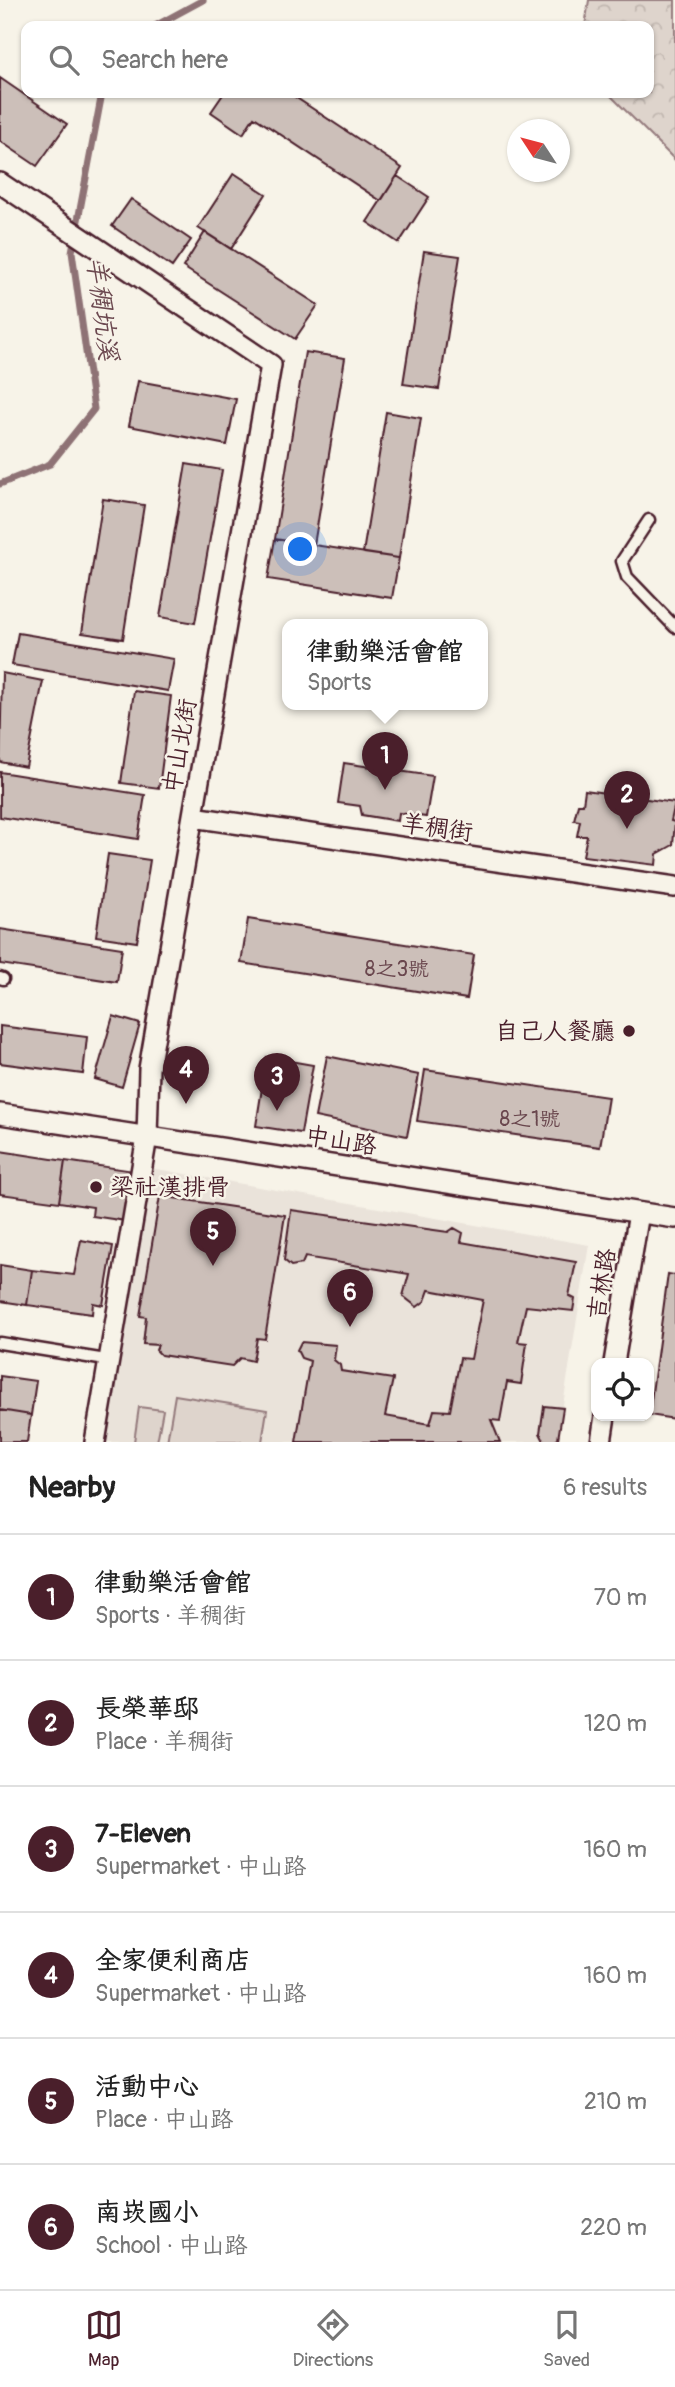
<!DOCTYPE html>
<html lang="en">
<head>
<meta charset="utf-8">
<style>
  :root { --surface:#fff; --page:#f6f6f6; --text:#222; --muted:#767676; --line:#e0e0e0; --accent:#4a1f2b }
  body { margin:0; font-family:Pangolin,"LXGW WenKai TC",sans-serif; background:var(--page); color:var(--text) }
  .controls { position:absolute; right:21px; bottom:21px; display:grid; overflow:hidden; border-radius:14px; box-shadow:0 2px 5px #0004 }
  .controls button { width:63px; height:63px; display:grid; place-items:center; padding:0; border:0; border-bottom:2px solid var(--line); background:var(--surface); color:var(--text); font:35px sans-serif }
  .compass { position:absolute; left:507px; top:119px; width:63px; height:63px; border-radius:50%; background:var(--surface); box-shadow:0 2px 5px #0004; rotate:306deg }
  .you { position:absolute; left:301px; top:550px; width:24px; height:24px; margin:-18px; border:5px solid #fff; border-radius:50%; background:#1a73e8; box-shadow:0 0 0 10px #1a73e833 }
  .badge { display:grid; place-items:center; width:46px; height:46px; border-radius:50%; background:var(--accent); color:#fff; font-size:23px; font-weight:700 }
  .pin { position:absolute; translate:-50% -58px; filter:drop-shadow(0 2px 4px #0008) }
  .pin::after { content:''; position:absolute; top:37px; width:24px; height:21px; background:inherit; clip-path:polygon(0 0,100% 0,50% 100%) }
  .popup { position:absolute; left:282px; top:619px; width:206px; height:91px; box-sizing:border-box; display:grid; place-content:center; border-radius:14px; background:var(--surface); filter:drop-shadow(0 2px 5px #0005); font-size:23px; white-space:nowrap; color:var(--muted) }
  .popup b { font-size:26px; color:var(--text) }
  .popup::after { content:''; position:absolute; left:50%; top:100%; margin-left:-14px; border:14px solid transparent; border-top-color:var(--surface) }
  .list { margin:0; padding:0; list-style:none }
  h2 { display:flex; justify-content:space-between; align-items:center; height:91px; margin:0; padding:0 28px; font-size:30px }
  h2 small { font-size:23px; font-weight:400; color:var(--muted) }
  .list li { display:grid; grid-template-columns:46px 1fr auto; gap:21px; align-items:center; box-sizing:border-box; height:126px; padding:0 28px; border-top:2px solid var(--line) }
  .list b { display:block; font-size:26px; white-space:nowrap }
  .list p { margin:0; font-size:23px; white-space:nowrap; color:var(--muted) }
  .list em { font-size:23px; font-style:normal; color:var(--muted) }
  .icon { flex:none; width:38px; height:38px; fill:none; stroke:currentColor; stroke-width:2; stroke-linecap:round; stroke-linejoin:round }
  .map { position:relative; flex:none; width:675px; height:1442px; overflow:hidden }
  .search { position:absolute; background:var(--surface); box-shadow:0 2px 5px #0004; left:21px; right:21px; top:21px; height:77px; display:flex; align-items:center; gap:18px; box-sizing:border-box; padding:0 24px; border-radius:14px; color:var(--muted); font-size:26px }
  .sheet { height:847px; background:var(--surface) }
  nav { display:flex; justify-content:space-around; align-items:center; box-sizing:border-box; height:98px; border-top:2px solid var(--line); background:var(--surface); font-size:19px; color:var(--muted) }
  nav a { display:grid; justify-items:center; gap:4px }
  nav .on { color:var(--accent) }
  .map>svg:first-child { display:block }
</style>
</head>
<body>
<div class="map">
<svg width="675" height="1442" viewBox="0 0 675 1442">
  <defs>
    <pattern id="forest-crowns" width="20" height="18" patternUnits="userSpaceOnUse" patternTransform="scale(1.75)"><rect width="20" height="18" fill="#ded4cc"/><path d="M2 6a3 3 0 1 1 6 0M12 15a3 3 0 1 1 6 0" fill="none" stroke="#c0b6af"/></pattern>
  </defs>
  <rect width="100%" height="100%" fill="#f7f3e8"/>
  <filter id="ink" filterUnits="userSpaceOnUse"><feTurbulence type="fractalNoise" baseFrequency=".0143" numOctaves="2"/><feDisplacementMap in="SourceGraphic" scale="14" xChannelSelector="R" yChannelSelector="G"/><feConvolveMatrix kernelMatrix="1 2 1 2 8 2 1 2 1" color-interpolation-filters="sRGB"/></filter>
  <g filter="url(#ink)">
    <!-- built -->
    <path fill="#eae3da" d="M151,1168L589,1245L557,1442H106Z"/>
    <!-- forest -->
    <path fill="url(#forest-crowns)" stroke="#947a7c" stroke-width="2" d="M589,0H675V160L608,93H649V26H585Z"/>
    <!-- park -->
    <path fill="#ded4cc" stroke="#947a7c" stroke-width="2" d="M175,1395L267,1410L262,1442H167Z
      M139,1407L163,1410L157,1442H134Z"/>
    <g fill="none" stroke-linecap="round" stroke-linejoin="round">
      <!-- stream -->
      <path stroke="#8e7275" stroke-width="7" d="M155,26L203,0
        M0,484L50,464L94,409L72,252L102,93"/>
    </g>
    <!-- building -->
    <path fill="#ccbfb9" stroke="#4a1f2b" stroke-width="2" d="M0,78L67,124L37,166L0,141Z
      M224,93H289L402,168L381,201L254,117L243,134L211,112Z
      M234,173L266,194L231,249L198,228Z
      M397,176L429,197L399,243L367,222Z
      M131,199L191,240L172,267L112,226Z
      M205,232L318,305L295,339L183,267Z
      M424,251L460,256L439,389L403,384Z
      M305,352L345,358L314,545L275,539Z
      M138,381L236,399L227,445L129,426Z
      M386,412L421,418L399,558L363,553Z
      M186,464L222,470L195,623L160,617Z
      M103,499L144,505L123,639L82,633Z
      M275,539L399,558L392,598L268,579Z
      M18,633L174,659L168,691L12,665Z
      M2,673L43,681L26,767L0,762Z
      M134,691L171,696L159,788L121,783Z
      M344,763L433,776L426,817L399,813L398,821L362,815L360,806L338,803Z
      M0,772L145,795L138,839L0,817Z
      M585,790L675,803L671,821L675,822L673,845L657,854L656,865L583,856L587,836H577L580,821L574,820L578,804H583Z
      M108,854L150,860L137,942L96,936Z
      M248,919L474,955L467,999L241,963Z
      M0,929L122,948L117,982L0,964Z
      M113,1016L140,1024L122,1087L95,1079Z
      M0,1026L87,1037L83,1074L0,1063Z
      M327,1056L419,1075L407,1136L315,1117Z
      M267,1057L313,1065L301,1133L256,1126Z
      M425,1070L608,1097L600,1147L417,1121Z
      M0,1151L65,1161L59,1202L0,1194Z
      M65,1161L134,1171L126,1221L92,1216L93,1207L59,1202Z
      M160,1196L285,1215L265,1339L257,1338L253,1361L240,1358L232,1366L161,1355L156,1350L158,1345L143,1344L146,1317L140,1316Z
      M291,1210L448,1232L454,1228L463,1233L461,1242L576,1262L569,1296L575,1299L573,1311L526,1306L518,1342L527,1343L521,1384L507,1382L500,1421L491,1420L500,1442H296L310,1361L301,1358L297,1350L301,1342L336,1345L334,1360L340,1365L341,1371L393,1379L385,1416L430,1424L434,1410L450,1411L460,1358L471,1359L483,1300L429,1290L425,1301L417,1307L403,1296L409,1274L305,1257L302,1264L291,1266L284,1260Z
      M81,1240L113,1246L103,1305L93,1303L92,1314L27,1305L32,1270L74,1275Z
      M0,1265L32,1270L27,1305L0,1301Z
      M668,1274L675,1275V1419L649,1415Z
      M0,1376L36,1381L31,1415L0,1410Z
      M544,1406L563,1408L558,1439L554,1442L544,1441L540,1433Z
      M0,1410L31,1415L27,1442H0Z"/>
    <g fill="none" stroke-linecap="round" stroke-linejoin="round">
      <defs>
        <path id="lane" d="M649,520L622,561L627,577L675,627
          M0,978L3,979
          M0,1343L106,1360"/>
        <path id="street" d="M0,183L271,365L149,1069L147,1137L95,1442
          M193,817L675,887
          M0,1114L675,1218
          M614,1363L639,1213
          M601,1442L605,1416"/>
      </defs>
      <!-- lane casing -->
      <use href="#lane" stroke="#4a1f2b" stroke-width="15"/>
      <!-- street casing -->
      <use href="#street" stroke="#4a1f2b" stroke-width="24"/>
      <!-- lane -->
      <use href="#lane" stroke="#f7f3e8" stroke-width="10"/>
      <!-- street -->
      <use href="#street" stroke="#f7f3e8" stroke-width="19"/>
    </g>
  </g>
  <!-- markers -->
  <g fill="#4a1f2b" stroke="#f7f3e8" stroke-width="2.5">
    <circle cx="629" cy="1031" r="7"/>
    <circle cx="96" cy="1187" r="7"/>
  </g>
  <g text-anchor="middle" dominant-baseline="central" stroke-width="5" stroke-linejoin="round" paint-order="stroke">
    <!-- number labels -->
    <g font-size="21" fill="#6a474e">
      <text x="397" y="969">8之3號</text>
      <text x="530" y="1119">8之1號</text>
    </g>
    <!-- street labels -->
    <g font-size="24" fill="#4a1f2b" stroke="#f7f3e8">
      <text transform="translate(180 746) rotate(-80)">中山北街</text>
      <text transform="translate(437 828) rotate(8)">羊稠街</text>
      <text transform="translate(341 1141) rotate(9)">中山路</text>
      <text transform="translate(602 1284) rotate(-81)">吉林路</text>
    </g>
    <!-- poi labels -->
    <g font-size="24" fill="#4a1f2b" stroke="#f7f3e8" text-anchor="end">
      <text x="615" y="1031">自己人餐廳</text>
      <text x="110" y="1187" text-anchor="start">梁社漢排骨</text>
    </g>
    <!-- water labels -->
    <g font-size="26" font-style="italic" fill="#6c4950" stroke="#f7f3e8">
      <text transform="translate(102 309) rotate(83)">羊稠坑溪</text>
    </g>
  </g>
</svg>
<div class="controls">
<button><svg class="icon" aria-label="locate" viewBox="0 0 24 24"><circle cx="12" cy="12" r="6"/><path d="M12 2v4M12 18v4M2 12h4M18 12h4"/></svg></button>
</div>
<svg class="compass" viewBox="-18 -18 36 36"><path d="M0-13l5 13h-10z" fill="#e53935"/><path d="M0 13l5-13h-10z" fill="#767676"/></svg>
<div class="you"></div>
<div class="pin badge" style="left:385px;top:790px">1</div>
<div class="popup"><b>律動樂活會館</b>Sports</div>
<div class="pin badge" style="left:627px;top:829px">2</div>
<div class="pin badge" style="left:277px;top:1111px">3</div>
<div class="pin badge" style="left:186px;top:1104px">4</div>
<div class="pin badge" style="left:213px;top:1266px">5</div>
<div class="pin badge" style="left:350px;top:1327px">6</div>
<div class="search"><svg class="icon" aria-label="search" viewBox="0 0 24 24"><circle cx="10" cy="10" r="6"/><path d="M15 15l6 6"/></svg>Search here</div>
</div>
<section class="sheet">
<h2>Nearby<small>6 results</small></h2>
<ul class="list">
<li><span class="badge">1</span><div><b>律動樂活會館</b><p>Sports · 羊稠街</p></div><em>70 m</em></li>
<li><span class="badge">2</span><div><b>長榮華邸</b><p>Place · 羊稠街</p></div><em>120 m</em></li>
<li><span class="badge">3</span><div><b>7-Eleven</b><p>Supermarket · 中山路</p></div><em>160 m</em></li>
<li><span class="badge">4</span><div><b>全家便利商店</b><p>Supermarket · 中山路</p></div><em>160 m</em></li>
<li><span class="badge">5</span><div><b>活動中心</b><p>Place · 中山路</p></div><em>210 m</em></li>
<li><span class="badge">6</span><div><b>南崁國小</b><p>School · 中山路</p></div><em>220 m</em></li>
</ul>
</section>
<nav>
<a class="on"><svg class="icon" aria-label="map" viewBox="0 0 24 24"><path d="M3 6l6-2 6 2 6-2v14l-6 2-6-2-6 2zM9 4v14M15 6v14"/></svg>Map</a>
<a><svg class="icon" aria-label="directions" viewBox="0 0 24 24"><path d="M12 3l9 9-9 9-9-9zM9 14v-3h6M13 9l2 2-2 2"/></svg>Directions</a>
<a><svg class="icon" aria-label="saved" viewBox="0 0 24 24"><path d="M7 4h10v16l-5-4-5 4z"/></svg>Saved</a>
</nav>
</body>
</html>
